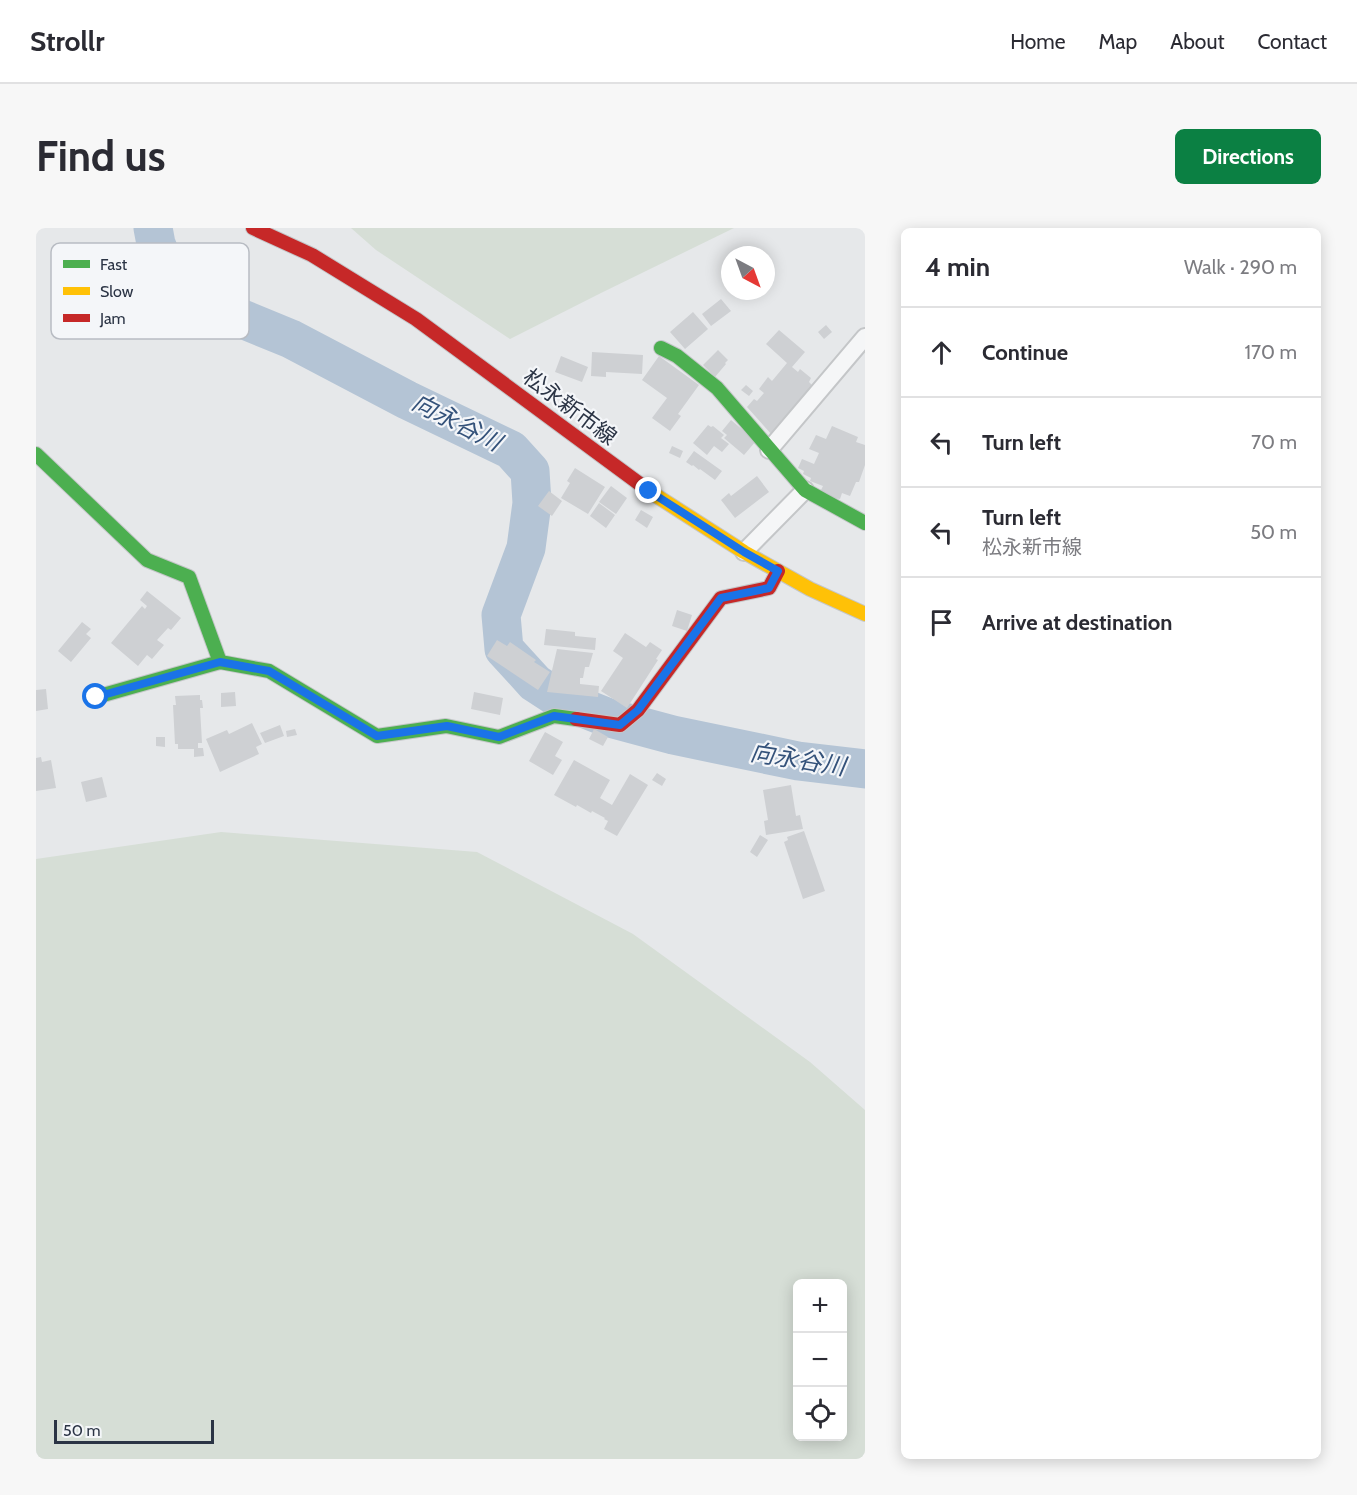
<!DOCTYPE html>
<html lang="en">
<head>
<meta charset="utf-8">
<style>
  :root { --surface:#fff; --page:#f7f7f7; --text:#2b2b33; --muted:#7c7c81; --line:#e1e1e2; --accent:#0b8043 }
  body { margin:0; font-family:Cabin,"Noto Sans JP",sans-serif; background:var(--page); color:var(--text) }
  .controls { position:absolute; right:18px; bottom:18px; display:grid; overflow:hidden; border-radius:9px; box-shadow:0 3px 15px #0003 }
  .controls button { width:54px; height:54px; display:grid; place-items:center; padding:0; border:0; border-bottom:2px solid var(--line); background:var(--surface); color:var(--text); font:30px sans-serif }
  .compass { position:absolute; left:685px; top:18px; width:54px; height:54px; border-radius:50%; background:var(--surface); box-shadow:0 3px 15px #0003; rotate:139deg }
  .scale { position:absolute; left:18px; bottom:15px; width:160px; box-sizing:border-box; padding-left:6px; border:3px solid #2b3445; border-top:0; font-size:16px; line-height:21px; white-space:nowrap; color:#2b3445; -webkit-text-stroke:4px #f4f6f9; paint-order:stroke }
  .stop { position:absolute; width:18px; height:18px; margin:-14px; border:4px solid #1a73e8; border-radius:50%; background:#fff }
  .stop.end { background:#1a73e8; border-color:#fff; box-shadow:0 2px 6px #0008 }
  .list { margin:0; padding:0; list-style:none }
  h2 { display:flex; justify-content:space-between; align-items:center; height:78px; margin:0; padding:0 24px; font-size:26px }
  h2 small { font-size:20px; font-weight:400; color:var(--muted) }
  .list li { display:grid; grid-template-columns:39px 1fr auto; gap:18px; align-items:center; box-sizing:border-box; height:90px; padding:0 24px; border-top:2px solid var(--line) }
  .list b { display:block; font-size:22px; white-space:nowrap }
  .list p { margin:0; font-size:20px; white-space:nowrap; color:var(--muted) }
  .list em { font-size:20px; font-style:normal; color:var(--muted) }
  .icon { flex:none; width:33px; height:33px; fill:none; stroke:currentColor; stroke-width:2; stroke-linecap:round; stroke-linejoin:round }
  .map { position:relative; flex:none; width:829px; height:1231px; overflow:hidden; border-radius:9px }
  header { display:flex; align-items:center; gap:36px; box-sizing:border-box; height:84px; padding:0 30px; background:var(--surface); border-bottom:2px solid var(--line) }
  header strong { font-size:28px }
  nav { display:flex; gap:33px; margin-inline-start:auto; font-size:21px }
  .intro { display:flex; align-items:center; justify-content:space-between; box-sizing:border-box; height:144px; padding:0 36px }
  h1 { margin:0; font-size:42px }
  .button { padding:15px 27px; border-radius:9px; background:var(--accent); color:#fff; font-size:21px; font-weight:700 }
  main { display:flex; gap:36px; padding:0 36px }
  aside { flex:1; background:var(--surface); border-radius:9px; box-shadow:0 3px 15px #0003 }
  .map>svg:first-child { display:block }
</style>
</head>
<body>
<header>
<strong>Strollr</strong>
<nav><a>Home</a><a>Map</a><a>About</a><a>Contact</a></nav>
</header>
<div class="intro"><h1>Find us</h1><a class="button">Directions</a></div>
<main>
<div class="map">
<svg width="829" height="1231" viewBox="0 0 829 1231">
  <rect width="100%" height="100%" fill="#e6e8ea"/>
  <!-- green -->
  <path fill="#d6ded6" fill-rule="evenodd" d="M315,0H698L565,65L474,111L340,22Z
    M185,604L441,624L597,706L774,834L829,882V1231H0V631ZM762,1056H806V1208H762Z"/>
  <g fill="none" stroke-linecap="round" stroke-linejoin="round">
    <!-- river -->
    <path stroke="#b4c4d5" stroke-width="39" d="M117,0L120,16L132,46L172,77L255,111L371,172L475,222L494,243L496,275L490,320L465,387L468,421L499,455L522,470L570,489L637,507L762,533L829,541"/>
  </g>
  <!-- building -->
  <path fill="#ced0d3" d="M685,71L695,83L675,98L666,86Z
    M657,84L672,101L649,121L634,104Z
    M790,97L796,104L788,111L782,104Z
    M743,102L769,124L756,139L762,144L764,141L775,150L773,154L778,159L736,207L711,179L718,171L721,173L728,165L723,161L732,149L736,153L751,135L730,116Z
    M682,122L692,132L689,135L690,136L679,149L667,137Z
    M556,124L607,127L606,146L570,144V149L555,148Z
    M525,128L552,139L546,154L519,144Z
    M623,128L663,157L642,186L645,188L634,203L616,190L631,170L606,152Z
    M710,157L717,163L713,168L705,162Z
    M695,192L720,213L708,227L688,210L691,207L686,203Z
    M672,197L675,199L677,198L688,207L685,210L693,216L686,224L678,218L671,227L657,215Z
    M796,198L822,209L820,214L829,217V237L823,254H820L814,268L806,265L804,271L782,268L787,258L774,253L775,250L767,246L768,243L762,240L766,231L778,236L783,225L773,221L780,207L790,211Z
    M636,218L647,223L644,230L633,225Z
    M658,223L686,243L679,252L664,241L663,242L657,237L656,238L650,234Z
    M539,240L569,259L552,286L525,270L534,255L531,253Z
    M721,248L733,264L699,290L685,272L693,265L695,268Z
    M575,258L591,270L580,286L563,274Z
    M513,263L526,273L516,288L502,278Z
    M563,275L579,287L570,300L554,288Z
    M605,282L617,289L611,300L599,292Z
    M111,363L145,390L135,402L132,400L121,412L128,417L116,431L111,427L102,438L75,415L106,378L109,381L111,378L104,372Z
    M641,382L656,387L651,403L636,398Z
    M46,394L55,401L50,406L55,410L35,434L22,423Z
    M510,401L539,404V408L560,410L559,422L508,417Z
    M589,405L610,419L614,414L626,422L620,431L622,432L591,480L565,463L587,430L577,423Z
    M461,412L471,418L474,414L500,432L498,434L514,444L502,462L451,428Z
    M521,421L557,425L553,439H549L547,450H544V456L563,458L562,469L511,464Z
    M10,461L12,481L0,483V462Z
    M199,464L200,478L185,479V465Z
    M438,464L467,470L464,487L435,481Z
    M164,467V472H166L167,480H164L166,515H162V520H167L168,528L158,529V521H142V516H139L137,477H140L139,468Z
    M216,495L226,516L220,519L223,526L184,544L170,511L191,502L193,506Z
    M244,497L248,508L229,515L224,505Z
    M259,501L261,507L251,509L250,503Z
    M558,501L572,509L567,518L553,511Z
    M509,504L527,514L519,528L526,532L517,547L493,533Z
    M120,509H129V519L120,518Z
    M5,529L6,534L15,532L20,560L0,563V530Z
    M538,532L574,552L564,570L576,577L594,546L612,557L581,608L568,601L572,593L568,591L569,590L556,583L555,585L541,577L540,579L518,567Z
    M621,545L630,551L626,558L616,552Z
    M66,549L71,569L50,574L45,554Z
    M755,557L760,588L764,587L767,601L730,607L728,593L732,592L727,562Z
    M768,603L789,663L767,671L748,614L752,612L751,609Z
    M724,607L732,612L721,629L714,624Z"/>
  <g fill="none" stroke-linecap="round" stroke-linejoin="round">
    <defs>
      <path id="street" d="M733,222L829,109
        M708,324L769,262"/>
      <path id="fast" d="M625,120L641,128L681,160L769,262L829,295
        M0,226L111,332L153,349L184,434
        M60,469L184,434L233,443L341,508L410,498L463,509L518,488L540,491"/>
      <path id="slow" d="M616,265L708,324L774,361L829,386"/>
      <path id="jam" d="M217,0L276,27L380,91L616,265
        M540,491L584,497L602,482L685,370L733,360L742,343"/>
    </defs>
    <!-- street casing -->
    <use href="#street" stroke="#c4c6c8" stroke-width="20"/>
    <!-- fast casing -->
    <use href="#fast" stroke="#c4c6c8" stroke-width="16"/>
    <!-- slow casing -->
    <use href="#slow" stroke="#c4c6c8" stroke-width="16"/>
    <!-- jam casing -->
    <use href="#jam" stroke="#c4c6c8" stroke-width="16"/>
    <!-- street -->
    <use href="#street" stroke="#f5f6f7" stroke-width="16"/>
    <!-- fast -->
    <use href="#fast" stroke="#4caf50" stroke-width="14"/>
    <!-- slow -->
    <use href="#slow" stroke="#ffc107" stroke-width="14"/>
    <!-- jam -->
    <use href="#jam" stroke="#c62828" stroke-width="14"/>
  </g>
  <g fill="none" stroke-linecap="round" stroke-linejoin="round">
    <!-- route -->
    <path stroke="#1a73e8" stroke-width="8" d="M60,469L184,434L233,443L341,508L411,498L463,509L518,488L584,497L602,482L685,370L733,360L742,343L708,324L613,263"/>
  </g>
  <g text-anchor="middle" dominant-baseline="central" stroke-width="4.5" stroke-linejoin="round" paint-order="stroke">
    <!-- street labels -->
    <g font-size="22" fill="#2b3445" stroke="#f4f6f9">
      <text transform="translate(534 179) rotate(37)">松永新市線</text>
    </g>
    <!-- water labels -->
    <g font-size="24" font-style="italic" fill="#34527a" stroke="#f4f6f9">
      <text transform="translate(421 194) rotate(27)">向永谷川</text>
      <text transform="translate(762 531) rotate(9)">向永谷川</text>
    </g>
  </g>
  <!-- legend -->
  <rect x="15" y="15" width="198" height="96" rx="9" fill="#f4f6f9" stroke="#b8bcc3" stroke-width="1.5"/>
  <rect x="27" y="32" width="27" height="8" fill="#4caf50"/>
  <rect x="27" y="59" width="27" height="8" fill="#ffc107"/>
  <rect x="27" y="86" width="27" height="8" fill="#c62828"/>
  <g font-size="16" fill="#2b3445">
    <text x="64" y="42">Fast</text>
    <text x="64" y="69">Slow</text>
    <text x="64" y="96">Jam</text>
  </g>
</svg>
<div class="controls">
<button>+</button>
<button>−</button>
<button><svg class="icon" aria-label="locate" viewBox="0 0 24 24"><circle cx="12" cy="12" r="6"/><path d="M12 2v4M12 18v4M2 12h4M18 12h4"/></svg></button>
</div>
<svg class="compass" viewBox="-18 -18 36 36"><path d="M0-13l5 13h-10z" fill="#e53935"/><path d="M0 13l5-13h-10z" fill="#7c7c81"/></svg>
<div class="scale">50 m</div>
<div class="stop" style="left:60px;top:469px"></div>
<div class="stop end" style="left:613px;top:263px"></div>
</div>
<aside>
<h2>4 min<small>Walk · 290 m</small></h2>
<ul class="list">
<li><svg class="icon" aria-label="ahead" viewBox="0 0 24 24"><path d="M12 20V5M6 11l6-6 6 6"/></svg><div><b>Continue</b></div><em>170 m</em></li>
<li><svg class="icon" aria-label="left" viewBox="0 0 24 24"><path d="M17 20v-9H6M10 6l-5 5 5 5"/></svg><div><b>Turn left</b></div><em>70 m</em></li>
<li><svg class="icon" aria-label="left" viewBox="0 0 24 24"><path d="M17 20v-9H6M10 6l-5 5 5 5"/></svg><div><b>Turn left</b><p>松永新市線</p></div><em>50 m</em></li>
<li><svg class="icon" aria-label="arrive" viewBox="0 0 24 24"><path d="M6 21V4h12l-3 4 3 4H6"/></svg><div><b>Arrive at destination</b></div></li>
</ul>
</aside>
</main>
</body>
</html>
